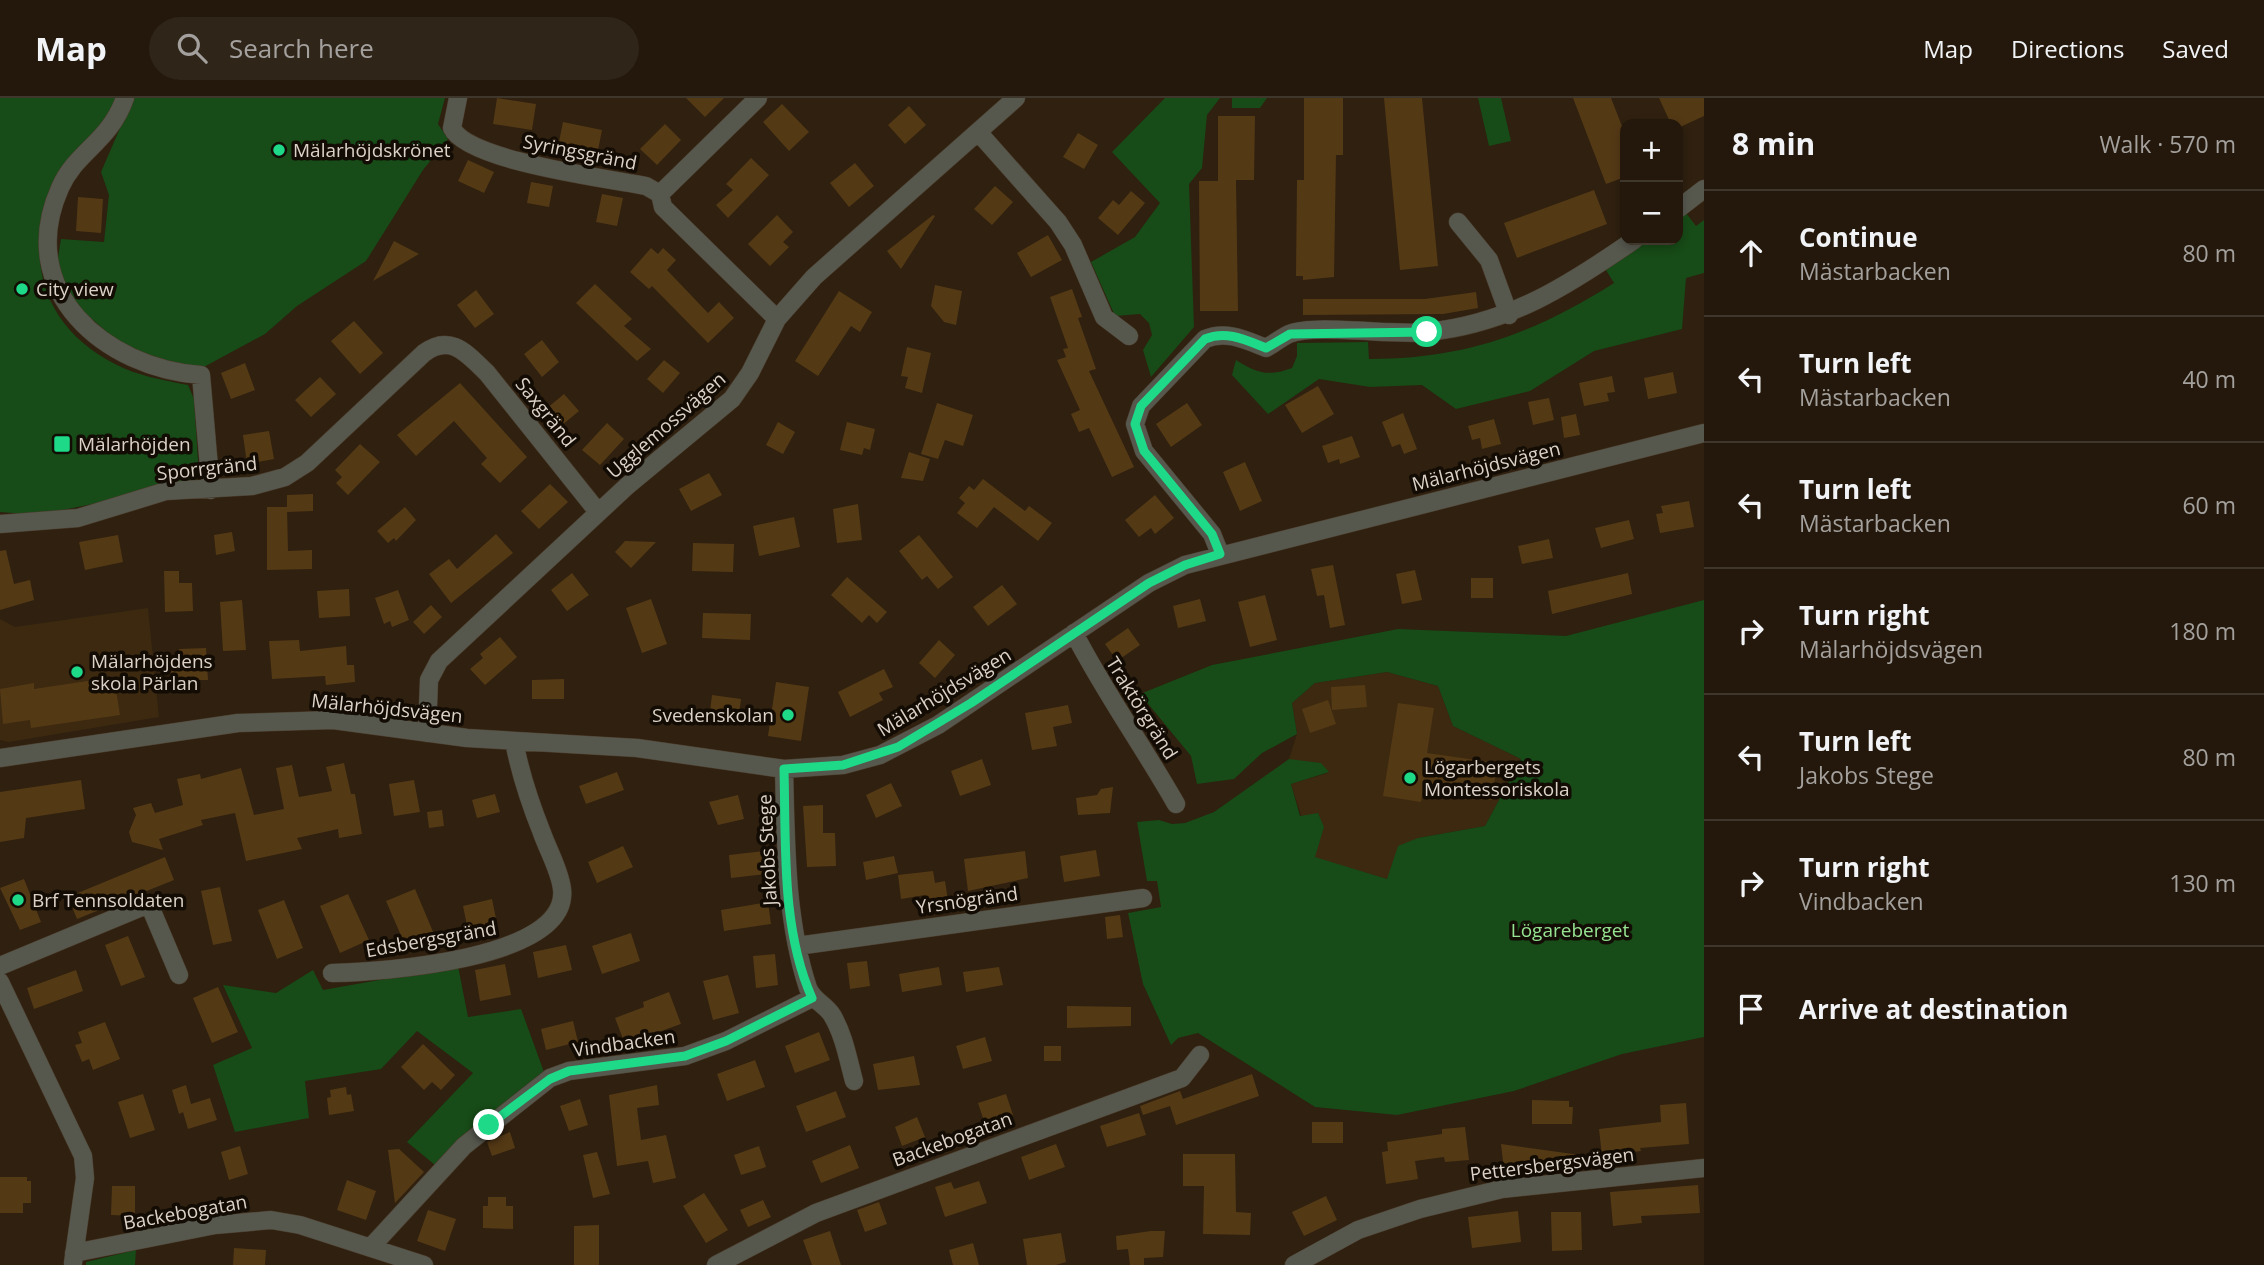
<!DOCTYPE html>
<html lang="en">
<head>
<meta charset="utf-8">
<style>
  :root { --surface:#23180b; --page:#2f2519; --text:#f1f3f6; --muted:#a3a09d; --line:#40372c }
  body { margin:0; font-family:"Open Sans",sans-serif; background:var(--page); color:var(--text) }
  .controls { position:absolute; right:21px; top:21px; display:grid; overflow:hidden; border-radius:14px; box-shadow:0 4px 10px #0003 }
  .controls button { width:63px; height:63px; display:grid; place-items:center; padding:0; border:0; border-bottom:2px solid var(--line); background:var(--surface); color:var(--text); font:35px sans-serif }
  .stop { position:absolute; width:21px; height:21px; margin:-16px; border:5px solid #1dd988; border-radius:50%; background:#fff }
  .stop.end { background:#1dd988; border-color:#fff; box-shadow:0 2px 7px #0008 }
  .list { margin:0; padding:0; list-style:none }
  h2 { display:flex; justify-content:space-between; align-items:center; height:91px; margin:0; padding:0 28px; font-size:30px }
  h2 small { font-size:23px; font-weight:400; color:var(--muted) }
  .list li { display:grid; grid-template-columns:46px 1fr auto; gap:21px; align-items:center; box-sizing:border-box; height:126px; padding:0 28px; border-top:2px solid var(--line) }
  .list b { display:block; font-size:26px; white-space:nowrap }
  .list p { margin:0; font-size:23px; white-space:nowrap; color:var(--muted) }
  .list em { font-size:23px; font-style:normal; color:var(--muted) }
  .icon { flex:none; width:38px; height:38px; fill:none; stroke:currentColor; stroke-width:2; stroke-linecap:round; stroke-linejoin:round }
  .map { position:relative; flex:none; width:1704px; height:1167px; overflow:hidden }
  header { display:flex; align-items:center; gap:42px; box-sizing:border-box; height:98px; padding:0 35px; background:var(--surface); border-bottom:2px solid var(--line) }
  header strong { font-size:33px }
  nav { display:flex; gap:38px; margin-inline-start:auto; font-size:24px }
  .search { width:490px; height:63px; background:var(--page); display:flex; align-items:center; gap:18px; box-sizing:border-box; padding:0 24px; border-radius:38px; color:var(--muted); font-size:26px }
  main { display:flex }
  aside { flex:1; background:var(--surface) }
  .map>svg:first-child { display:block }
</style>
</head>
<body>
<header>
<strong>Map</strong>
<div class="search"><svg class="icon" aria-label="search" viewBox="0 0 24 24"><circle cx="10" cy="10" r="6"/><path d="M15 15l6 6"/></svg>Search here</div>
<nav><a>Map</a><a>Directions</a><a>Saved</a></nav>
</header>
<main>
<div class="map">
<svg width="1704" height="1167" viewBox="0 0 1704 1167">
  <rect width="100%" height="100%" fill="#2f200f"/>
  <!-- built -->
  <path fill="#3c2910" d="M148,510L159,619L9,644L0,642V521L15,529Z
    M1387,574L1438,588L1453,628L1521,661L1485,728L1418,740L1387,781L1315,760L1291,686L1328,675L1289,661L1297,636L1292,605L1315,585Z"/>
  <!-- green -->
  <path fill="#174b17" d="M0,0H117C114,6 113,15 109,20C97,39 73,50 62,71C21,147 35,225 115,266C138,278 163,282 188,287L194,301L199,378L192,386L38,417L0,414Z
    M133,0H445L438,26L448,41L423,72L366,163L297,208L265,236L202,270L149,261L118,244L83,213L68,192L57,166L61,141L104,144L109,97L101,74Z
    M1165,0H1220L1207,17L1202,70L1189,86L1194,229L1151,279L1143,252L1152,237L1149,225L1140,216L1115,218L1091,164L1135,139L1160,105L1112,54Z
    M1232,0H1267L1260,10H1232Z
    M1478,0H1501L1511,43L1489,48Z
    M1686,115L1696,128L1704,122V175L1686,180L1682,231L1594,253L1530,293L1456,311L1422,287L1370,289L1319,281L1268,316L1232,277L1236,262C1257,275 1268,279 1292,270L1297,258V245L1368,244L1369,261C1465,261 1533,236 1614,185L1606,172L1648,142H1678V120Z
    M1704,502V939L1622,956L1514,993L1397,1017L1315,1009L1198,935L1178,940L1171,947L1143,886L1128,815L1161,809L1157,783H1147L1137,724L1159,722L1172,726L1185,725L1214,714L1289,661L1321,665L1329,674L1291,686L1300,718L1318,715L1324,729L1315,759L1387,781L1398,748L1418,740L1485,728L1521,661L1453,628L1438,588L1387,574L1315,585L1292,605L1297,636L1262,655L1234,681L1197,686L1191,658L1140,596L1212,567L1398,531L1566,538Z
    M458,868L468,919L521,911L544,974L435,1067L407,1044L473,975L417,933L381,971L305,983L309,1020L235,1034L213,967L252,950L223,887L276,895L313,872L323,892Z
    M136,1152L135,1167H86V1164Z"/>
  <!-- building -->
  <path fill="#543915" d="M497,0L536,6L532,32L493,26Z
    M686,0H724L705,19Z
    M1304,0H1343V57H1336L1334,179L1303,182V178H1296L1297,82H1304Z
    M1384,0H1422L1438,168L1400,172Z
    M1573,0H1611L1625,36V79L1606,86Z
    M1659,0H1704V18L1678,30V26H1671Z
    M782,6L809,34L789,53L763,24Z
    M909,8L926,27L905,46L888,27Z
    M1218,18H1255L1254,82H1236L1238,213H1200L1199,83H1218Z
    M563,24L602,32L597,57L558,49Z
    M665,26L681,42L657,67L640,51Z
    M1078,35L1098,47L1084,71L1063,59Z
    M751,60L769,77L728,120L716,107L733,92L726,86Z
    M468,62L494,74L484,95L458,83Z
    M855,65L874,88L849,109L830,85Z
    M531,84L553,88L549,109L527,105Z
    M995,88L1013,104L992,127L974,111Z
    M1594,92L1607,126L1517,160L1504,125Z
    M1131,93L1145,105L1118,137L1098,120L1113,102L1119,107Z
    M602,96L623,100L617,128L596,124Z
    M78,99L103,101L101,135L76,133Z
    M777,117L793,134L783,144L789,149L770,168L748,146Z
    M933,117L935,118L901,171L887,153Z
    M1048,137L1062,162L1031,179L1017,155Z
    M394,143L419,156L373,183Z
    M651,150L658,156L663,150L676,162L667,172L708,215L719,204L734,220L708,245L652,188L649,191L630,174Z
    M595,186L632,221L624,228L651,251L637,263L576,205Z
    M935,187L962,193L956,227L944,224L931,208Z
    M1072,191L1082,219L1078,220L1096,271L1089,273L1134,369L1112,379L1089,330L1079,334L1071,316L1080,312L1057,262L1066,259L1063,251L1068,250L1050,199Z
    M476,192L494,216L475,230L457,207Z
    M839,193L872,214L860,234L851,228L818,278L795,263Z
    M1476,194L1478,210L1443,216L1303,217V201H1425Z
    M354,223L383,255L360,276L331,243Z
    M542,242L559,264L542,279L524,256Z
    M907,249L931,255L922,295L905,290L908,279L901,278Z
    M664,262L680,275L663,295L647,281Z
    M245,265L255,292L231,301L221,275Z
    M1673,274L1677,295L1648,301L1644,280Z
    M1612,278L1615,294L1607,295L1609,303L1584,308L1579,285Z
    M320,279L336,296L311,319L295,302Z
    M460,285L527,359L500,385L481,366L487,360L454,323L416,358L397,337Z
    M1318,288L1334,316L1302,335L1285,307Z
    M564,296L579,313L555,333L540,316Z
    M1549,300L1554,322L1533,327L1528,304Z
    M937,305L973,317L963,348L945,342L938,361L921,356Z
    M1187,305L1202,327L1171,349L1156,326Z
    M1403,315L1417,351L1404,356L1400,346L1392,349L1382,324Z
    M1576,316L1580,337L1564,340L1561,319Z
    M1494,321L1501,346L1482,351L1480,340L1472,342L1468,328Z
    M778,324L795,334L783,356L766,347Z
    M847,324L875,331L870,352L864,350L862,357L840,352Z
    M607,325L624,341L600,367L582,352Z
    M269,333L274,361L247,366L243,337Z
    M1352,338L1360,359L1340,366L1339,361L1328,365L1322,348Z
    M360,346L380,364L348,397L336,385L342,379L335,372Z
    M909,354L930,361L923,383L901,380Z
    M1245,364L1262,403L1240,413L1223,374Z
    M709,375L722,397L691,413L679,391Z
    M983,381L1025,413L1029,408L1052,425L1038,443L994,409L977,430L957,415L965,405L959,400L969,388L974,392Z
    M550,386L568,404L539,431L521,413Z
    M313,396V413L287,414V397Z
    M1155,397L1174,420L1155,436L1151,430L1139,439L1125,422Z
    M1689,403L1694,429L1660,435L1656,416L1663,415L1661,408Z
    M858,406L862,442L837,445L833,411Z
    M267,409H287L288,453L312,452V471L267,472Z
    M405,409L416,422L396,443L394,440L388,445L377,433Z
    M794,419L800,449L759,458L753,428Z
    M1629,422L1634,441L1601,450L1595,430Z
    M232,434L235,453L216,457L214,437Z
    M496,436L513,455L451,505L429,476L449,461L457,471Z
    M118,437L123,464L85,472L79,444Z
    M919,437L953,479L938,491L927,478L922,482L899,453Z
    M1549,441L1553,460L1522,466L1518,448Z
    M625,443L656,444L631,470L615,454Z
    M693,445L734,446L733,474L692,473Z
    M6,452L14,486L30,482L34,502L0,512V453Z
    M1333,467L1345,527L1330,530L1324,497L1317,498L1311,471Z
    M1415,472L1422,502L1402,506L1396,476Z
    M164,473H179V485H192L193,513L165,514Z
    M572,475L589,497L567,513L551,492Z
    M1628,475L1632,496L1552,516L1548,493Z
    M847,479L887,514L877,525L869,517L862,525L831,497Z
    M1471,480H1493V500H1471Z
    M1002,487L1017,506L988,528L973,509Z
    M349,491L350,518L319,520L317,493Z
    M398,492L409,522L392,529L390,523L384,526L375,500Z
    M1265,497L1277,542L1250,549L1238,504Z
    M651,501L667,546L642,555L626,510Z
    M1200,501L1206,523L1178,530L1173,508Z
    M242,502L246,552L223,553L220,504Z
    M431,507L442,519L424,536L413,524Z
    M703,515L751,516L750,542L702,540Z
    M1128,530L1140,547L1117,563L1105,546Z
    M500,539L517,559L485,587L470,571L483,560L480,556Z
    M299,542L300,553L346,548L347,567H354L355,584L326,587L325,578L272,581L269,543Z
    M939,542L955,557L935,580L919,565Z
    M206,550L208,582H198L199,590L180,591V584L171,585L169,559H179V551Z
    M884,571L893,589L879,595L883,602L850,619L838,594Z
    M114,579L120,617L31,630L30,622L3,626L0,591L34,585V591Z
    M564,581V601H532V582Z
    M776,584L809,589L801,643L768,638Z
    M1365,587L1367,609L1332,612L1331,589Z
    M712,597L741,601L738,625L709,622Z
    M1328,602L1336,626L1310,635L1302,611Z
    M1398,605L1434,610L1427,655L1497,665L1492,702L1423,691L1421,704L1383,698Z
    M1068,607L1072,625L1053,629L1057,648L1032,652L1025,615Z
    M982,661L991,687L960,698L951,673Z
    M344,665L351,696H355L362,736L339,740L338,731L297,740L302,751L246,763L235,715L201,722L203,727L159,741L163,752L132,744L129,734L136,717L133,710L151,705L155,715L183,707L177,681L200,676L201,681L241,670L254,717L284,711L276,670L292,667L299,699L332,693L326,669Z
    M617,674L624,692L586,706L579,688Z
    M81,682L85,711L26,720L24,740L0,744V694Z
    M414,682L420,714L394,718L389,686Z
    M891,685L902,708L876,720L866,697Z
    M1113,689L1110,715L1078,717L1076,700L1097,697L1101,691Z
    M495,696L500,714L477,720L472,702Z
    M738,697L744,721L718,727L709,704Z
    M823,707V735H835L836,768L807,769L803,708Z
    M442,712L444,728L429,730L427,714Z
    M623,748L633,769L597,785L588,764Z
    M1096,752L1100,778L1064,784L1060,758Z
    M764,753L766,776L731,780L729,757Z
    M1025,753L1028,780L968,793L964,761Z
    M894,758L898,775L866,782L863,764Z
    M165,759L174,782L77,821L68,799Z
    M933,773L935,785L945,783L948,803L927,807L925,797L901,801L898,777Z
    M24,781L41,824L20,832L0,790Z
    M220,789L232,843L213,847L201,793Z
    M415,791L434,836L406,849L386,803Z
    M348,796L369,842L340,855L320,808Z
    M492,801L498,830L469,837L463,808Z
    M284,802L303,850L277,861L258,812Z
    M768,804L771,826L724,833L721,812Z
    M1120,817L1123,839L1107,841L1105,819Z
    M631,835L640,863L602,876L592,848Z
    M128,838L145,879L121,888L105,847Z
    M566,847L572,872L538,880L533,854Z
    M775,856L778,887L756,890L753,858Z
    M867,863L870,888L850,891L847,865Z
    M505,866L511,897L480,903L475,872Z
    M939,869L942,887L902,894L899,876Z
    M999,869L1003,887L966,894L963,874Z
    M76,872L83,893L34,911L27,890Z
    M728,877L739,915L713,922L703,883Z
    M218,889L238,934L212,945L193,900Z
    M669,894L681,926L625,946L615,920L644,909L643,904Z
    M1067,908L1131,909V928L1067,930Z
    M573,923L578,944L546,952L541,931Z
    M105,924L120,961L93,972L89,961L82,964L75,947L82,945L78,934Z
    M819,934L830,962L795,975L785,948Z
    M985,939L992,963L963,971L956,948Z
    M423,946L455,977L441,992L432,984L424,992L401,969Z
    M1044,948H1061V963H1044Z
    M914,958L920,987L878,992L873,966Z
    M755,962L765,989L727,1003L717,976Z
    M1252,976L1259,998L1176,1027L1170,1008L1143,1017L1140,1008L1180,993L1183,1001Z
    M186,987L191,1006L210,1000L217,1022L188,1031L183,1014L179,1016L172,992Z
    M657,987L659,1007L637,1010L641,1042L666,1037L676,1080L653,1085L648,1063L617,1068L609,997Z
    M346,989L347,997L351,996L354,1013L329,1017L327,1000L331,999L330,992Z
    M836,993L846,1019L806,1034L796,1008Z
    M143,996L155,1032L130,1040L118,1004Z
    M1006,996L1013,1017L985,1026L978,1005Z
    M580,1001L588,1027L569,1033L560,1008Z
    M1532,1002L1569,1003V1009H1573L1572,1026H1532Z
    M1686,1005L1689,1046L1640,1050L1641,1053L1602,1058L1599,1031L1661,1024L1660,1007Z
    M1139,1015L1146,1037L1107,1049L1100,1028Z
    M917,1019L925,1039L902,1048L895,1029Z
    M1312,1024H1343V1045H1312Z
    M1465,1029L1469,1062L1445,1064L1444,1059L1415,1063L1418,1081L1386,1086L1382,1054L1388,1053L1387,1044L1442,1036V1031Z
    M510,1034L515,1050L492,1058L487,1044Z
    M1056,1046L1065,1069L1029,1082L1021,1059Z
    M1501,1046L1580,1057V1061L1504,1072Z
    M850,1047L859,1070L821,1085L812,1063Z
    M240,1048L248,1076L229,1082L221,1054Z
    M759,1048L766,1069L741,1077L734,1057Z
    M399,1051L424,1074L395,1105L388,1052Z
    M597,1054L610,1096L593,1100L583,1057Z
    M1183,1056H1235L1236,1114L1251,1115L1250,1137L1203,1136L1204,1088H1183Z
    M0,1079H27V1083H31V1105H23V1115H0Z
    M347,1082L376,1093L366,1122L337,1112Z
    M979,1083L987,1105L945,1119L935,1089L951,1084L954,1091Z
    M1698,1087L1700,1115L1641,1118L1642,1125L1613,1128L1610,1094Z
    M112,1088H135V1118L111,1117Z
    M704,1095L728,1132L706,1145L683,1108Z
    M1326,1098L1337,1122L1304,1138L1292,1114Z
    M488,1099H506V1108H513V1131L483,1130V1108H488Z
    M763,1102L771,1119L748,1129L740,1112Z
    M879,1104L887,1126L865,1134L857,1112Z
    M428,1112L456,1121L445,1153L417,1143Z
    M1518,1113L1521,1144L1472,1150L1468,1119Z
    M1551,1114H1581L1582,1152L1552,1153Z
    M599,1127V1167H574V1128Z
    M830,1133L841,1167H812L803,1142Z
    M1151,1133H1165L1163,1159L1144,1160V1167H1130L1128,1151L1117,1152L1116,1138Z
    M1061,1135L1066,1164L1056,1167H1027L1023,1141Z
    M973,1145L979,1167H953L949,1152Z
    M234,1150L266,1152L265,1167H233Z"/>
  <g fill="none" stroke-linecap="round" stroke-linejoin="round">
    <defs>
      <path id="minor" d="M125,0C109,45 76,53 60,90C14,193 105,270 201,277L211,392
        M458,0L452,30C467,63 610,81 646,88L660,96L663,109L777,221
        M979,35L1058,124L1073,147L1104,219L1129,238
        M660,96L758,0
        M1678,111L1704,91
        M1458,124L1489,162L1509,217
        M0,426L78,420L166,393L252,388L285,379L307,365L424,255C451,235 467,256 487,275L598,414
        M1220,456L1212,436L1144,353L1135,326L1141,308L1205,241C1226,232 1246,242 1266,250C1273,246 1281,240 1289,236C1316,225 1393,238 1427,234C1509,226 1569,187 1634,142
        M1074,535C1105,595 1143,648 1176,706
        M427,635L429,582L439,563L627,388L732,301L750,275L777,221L814,179L1016,0
        M0,660L238,625L333,622L467,640L637,650L784,671L843,667L880,657L938,627L1149,485L1185,467L1704,335
        M784,671C786,744 785,820 808,890C813,903 825,906 832,917C844,937 848,961 854,983
        M797,848L1143,800
        M0,868L149,806L179,877
        M332,875C379,874 570,862 562,791C560,773 548,752 542,735C530,705 520,675 514,643
        M0,884L83,1058L85,1080L73,1165
        M371,1149L464,1048L550,980L569,973L685,958L726,943L812,900
        M74,1155L215,1127L271,1122L300,1127L424,1167
        M716,1167L816,1115L1182,980L1200,957
        M1294,1167L1358,1132L1420,1111L1502,1091L1704,1070"/>
    </defs>
    <!-- minor casing -->
    <use href="#minor" stroke="#4b3c2c" stroke-width="19"/>
    <!-- minor -->
    <use href="#minor" stroke="#56574d" stroke-width="18"/>
  </g>
  <g fill="none" stroke-linecap="round" stroke-linejoin="round">
    <!-- route -->
    <path stroke="#1dd988" stroke-width="9" d="M489,1027L550,981L569,973L685,958L726,943L812,900C781,831 786,745 784,671L843,667L898,649L971,605L1149,485L1185,467L1220,456L1212,436L1144,353L1135,326L1141,308L1205,241C1226,232 1246,242 1266,250L1290,236L1427,234"/>
  </g>
  <!-- markers -->
  <g fill="#1dd988" stroke="#120c05" stroke-width="2.5">
    <circle cx="279" cy="52" r="7"/>
    <circle cx="22" cy="191" r="7"/>
    <rect x="53" y="337" width="18" height="18" rx="3.5"/>
    <circle cx="77" cy="574" r="7"/>
    <circle cx="788" cy="617" r="7"/>
    <circle cx="1410" cy="680" r="7"/>
    <circle cx="18" cy="802" r="7"/>
  </g>
  <g text-anchor="middle" dominant-baseline="central" stroke-width="7" stroke-linejoin="round" paint-order="stroke">
    <!-- poi labels -->
    <g font-size="19" fill="#dcd2c7" stroke="#120c05" text-anchor="start">
      <text x="293" y="52">Mälarhöjdskrönet</text>
      <text x="36" y="191">City view</text>
      <text x="78" y="346">Mälarhöjden</text>
      <text x="91" y="563">Mälarhöjdens<tspan x="91" dy="22">skola Pärlan</tspan></text>
      <text x="774" y="617" text-anchor="end">Svedenskolan</text>
      <text x="1424" y="669">Lögarbergets<tspan x="1424" dy="22">Montessoriskola</tspan></text>
      <text x="32" y="802">Brf Tennsoldaten</text>
    </g>
    <!-- street labels -->
    <g font-size="19" fill="#dcd2c7" stroke="#120c05">
      <text transform="translate(580 54) rotate(11)">Syringsgränd</text>
      <text transform="translate(546 314) rotate(51)">Saxgränd</text>
      <text transform="translate(666 327) rotate(-41)">Ugglemossvägen</text>
      <text transform="translate(1486 368) rotate(-14)">Mälarhöjdsvägen</text>
      <text transform="translate(207 370) rotate(-6)">Sporrgränd</text>
      <text transform="translate(944 594) rotate(-31)">Mälarhöjdsvägen</text>
      <text transform="translate(387 610) rotate(6)">Mälarhöjdsvägen</text>
      <text transform="translate(1142 610) rotate(58)">Traktörgränd</text>
      <text transform="translate(767 752) rotate(-93)">Jakobs Stege</text>
      <text transform="translate(967 802) rotate(-8)">Yrsnögränd</text>
      <text transform="translate(431 841) rotate(-10)">Edsbergsgränd</text>
      <text transform="translate(624 945) rotate(-8)">Vindbacken</text>
      <text transform="translate(952 1041) rotate(-20)">Backebogatan</text>
      <text transform="translate(1552 1066) rotate(-7)">Pettersbergsvägen</text>
      <text transform="translate(185 1114) rotate(-10)">Backebogatan</text>
    </g>
    <!-- park labels -->
    <g font-size="19" fill="#96e492" stroke="#120c05">
      <text x="1570" y="832">Lögareberget</text>
    </g>
  </g>
</svg>
<div class="controls">
<button>+</button>
<button>−</button>
</div>
<div class="stop" style="left:1427px;top:234px"></div>
<div class="stop end" style="left:489px;top:1027px"></div>
</div>
<aside>
<h2>8 min<small>Walk · 570 m</small></h2>
<ul class="list">
<li><svg class="icon" aria-label="ahead" viewBox="0 0 24 24"><path d="M12 20V5M6 11l6-6 6 6"/></svg><div><b>Continue</b><p>Mästarbacken</p></div><em>80 m</em></li>
<li><svg class="icon" aria-label="left" viewBox="0 0 24 24"><path d="M17 20v-9H6M10 6l-5 5 5 5"/></svg><div><b>Turn left</b><p>Mästarbacken</p></div><em>40 m</em></li>
<li><svg class="icon" aria-label="left" viewBox="0 0 24 24"><path d="M17 20v-9H6M10 6l-5 5 5 5"/></svg><div><b>Turn left</b><p>Mästarbacken</p></div><em>60 m</em></li>
<li><svg class="icon" aria-label="right" viewBox="0 0 24 24"><path d="M7 20v-9h11M14 6l5 5-5 5"/></svg><div><b>Turn right</b><p>Mälarhöjdsvägen</p></div><em>180 m</em></li>
<li><svg class="icon" aria-label="left" viewBox="0 0 24 24"><path d="M17 20v-9H6M10 6l-5 5 5 5"/></svg><div><b>Turn left</b><p>Jakobs Stege</p></div><em>80 m</em></li>
<li><svg class="icon" aria-label="right" viewBox="0 0 24 24"><path d="M7 20v-9h11M14 6l5 5-5 5"/></svg><div><b>Turn right</b><p>Vindbacken</p></div><em>130 m</em></li>
<li><svg class="icon" aria-label="arrive" viewBox="0 0 24 24"><path d="M6 21V4h12l-3 4 3 4H6"/></svg><div><b>Arrive at destination</b></div></li>
</ul>
</aside>
</main>
</body>
</html>
